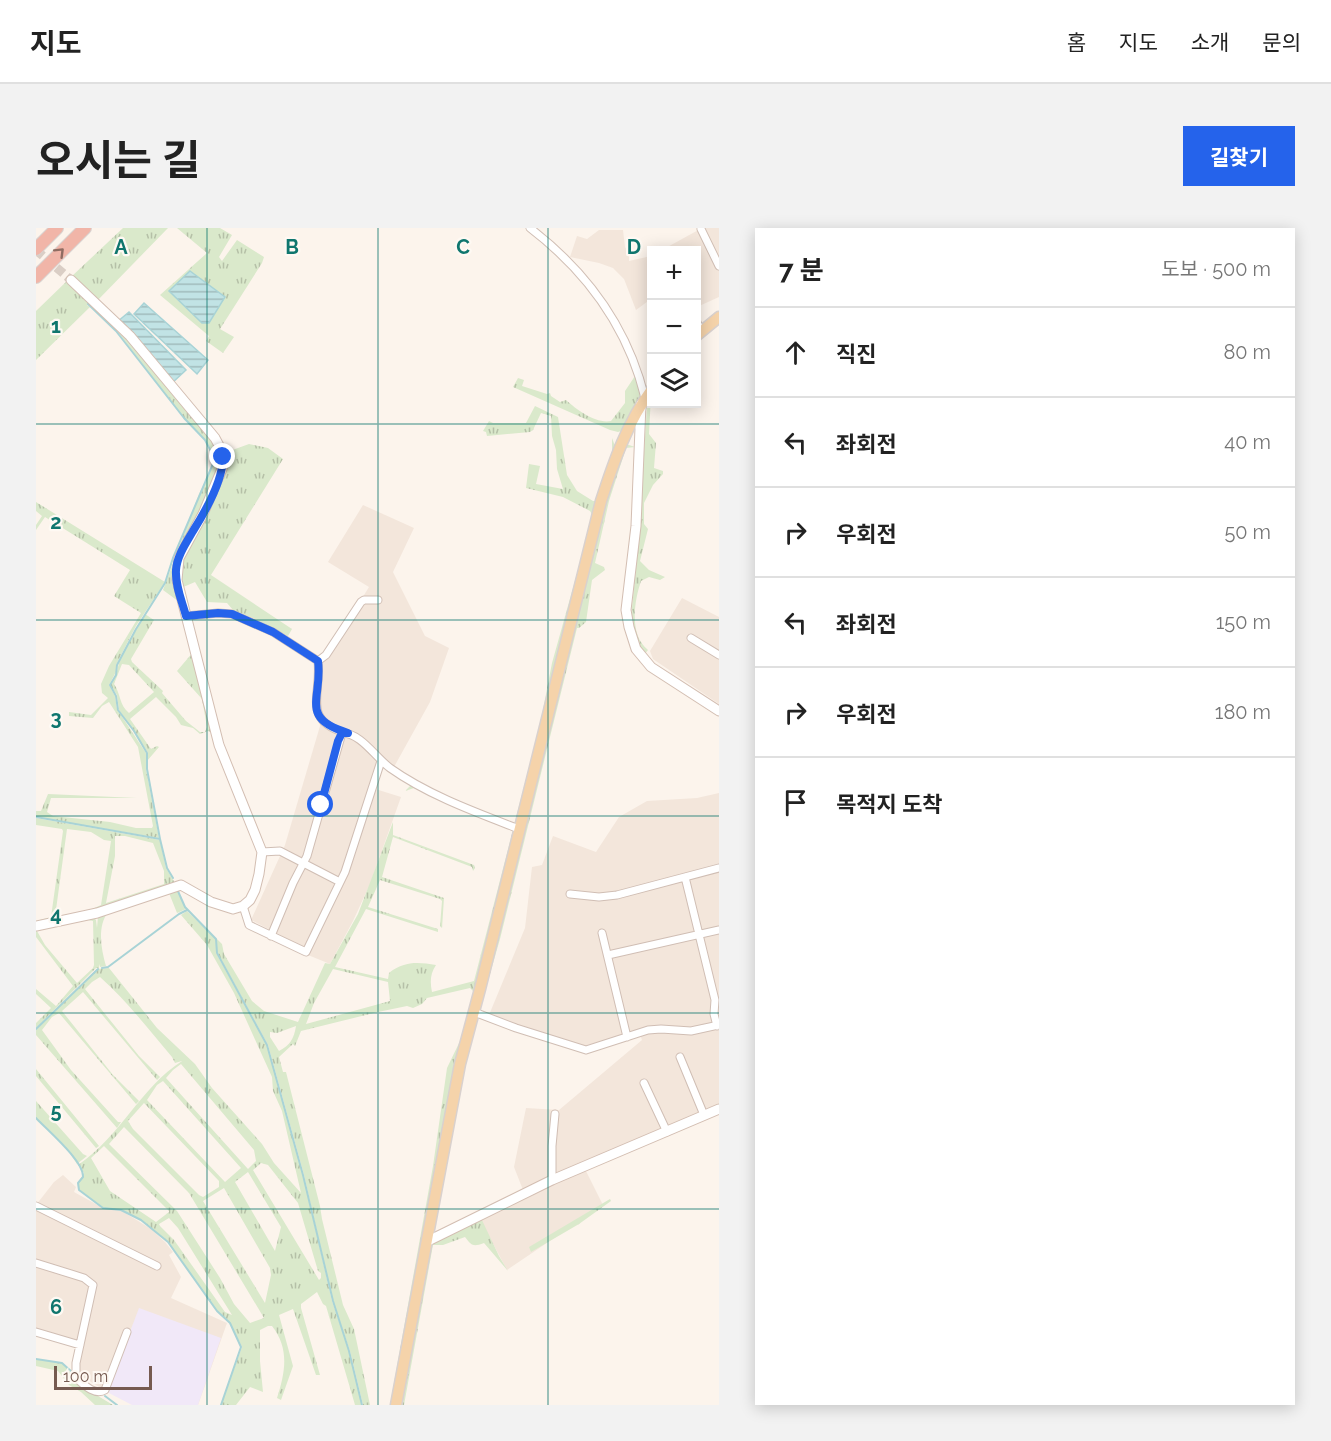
<!DOCTYPE html>
<html lang="ko">
<head>
<meta charset="utf-8">
<style>
  :root { --surface:#fff; --page:#f2f2f2; --text:#222; --muted:#767676; --line:#e0e0e0; --accent:#2563eb }
  body { margin:0; font-family:Raleway,"Noto Sans KR",sans-serif; background:var(--page); color:var(--text) }
  .controls { position:absolute; right:18px; top:18px; display:grid; overflow:hidden; border-radius:0px; box-shadow:0 3px 15px #0003 }
  .controls button { width:54px; height:54px; display:grid; place-items:center; padding:0; border:0; border-bottom:2px solid var(--line); background:var(--surface); color:var(--text); font:30px sans-serif }
  .scale { position:absolute; left:18px; bottom:15px; width:98px; box-sizing:border-box; padding-left:6px; border:3px solid #765a50; border-top:0; font-size:16px; line-height:21px; white-space:nowrap; color:#765a50; -webkit-text-stroke:4px #fef9f3; paint-order:stroke }
  .stop { position:absolute; width:18px; height:18px; margin:-14px; border:4px solid #2563eb; border-radius:50%; background:#fff }
  .stop.end { background:#2563eb; border-color:#fff; box-shadow:0 2px 6px #0008 }
  .list { margin:0; padding:0; list-style:none }
  h2 { display:flex; justify-content:space-between; align-items:center; height:78px; margin:0; padding:0 24px; font-size:26px }
  h2 small { font-size:20px; font-weight:400; color:var(--muted) }
  .list li { display:grid; grid-template-columns:39px 1fr auto; gap:18px; align-items:center; box-sizing:border-box; height:90px; padding:0 24px; border-top:2px solid var(--line) }
  .list b { display:block; font-size:22px; white-space:nowrap }
  .list em { font-size:20px; font-style:normal; color:var(--muted) }
  .icon { flex:none; width:33px; height:33px; fill:none; stroke:currentColor; stroke-width:2; stroke-linecap:round; stroke-linejoin:round }
  .map { position:relative; flex:none; width:683px; height:1177px; overflow:hidden; border-radius:0px }
  header { display:flex; align-items:center; gap:36px; box-sizing:border-box; height:84px; padding:0 30px; background:var(--surface); border-bottom:2px solid var(--line) }
  header strong { font-size:28px }
  nav { display:flex; gap:33px; margin-inline-start:auto; font-size:21px }
  .intro { display:flex; align-items:center; justify-content:space-between; box-sizing:border-box; height:144px; padding:0 36px }
  h1 { margin:0; font-size:42px }
  .button { padding:15px 27px; border-radius:0px; background:var(--accent); color:#fff; font-size:21px; font-weight:700 }
  main { display:flex; gap:36px; padding:0 36px }
  aside { flex:1; background:var(--surface); border-radius:0px; box-shadow:0 3px 15px #0003 }
  .map>svg:first-child { display:block }
</style>
</head>
<body>
<header>
<strong>지도</strong>
<nav><a>홈</a><a>지도</a><a>소개</a><a>문의</a></nav>
</header>
<div class="intro"><h1>오시는 길</h1><a class="button">길찾기</a></div>
<main>
<div class="map">
<svg width="683" height="1177" viewBox="0 0 683 1177">
  <defs>
    <pattern id="grass-tufts" width="24" height="20" patternUnits="userSpaceOnUse" patternTransform="scale(1.5)"><rect width="24" height="20" fill="#dae9cb"/><path d="M3 7l-1-3M5 7V3M7 7l1-3M15 17l-1-3M17 17v-4M19 17l1-3" fill="none" stroke="#b5c0a7"/></pattern>
    <pattern id="water-rules" width="6" height="5" patternUnits="userSpaceOnUse" patternTransform="scale(1.5)"><rect width="6" height="5" fill="#c1e3e5"/><path d="M0 2.5h6" fill="none" stroke="#a1bbbc"/></pattern>
  </defs>
  <rect width="100%" height="100%" fill="#fcf4ec"/>
  <!-- residential -->
  <path fill="#f3e6db" d="M666,0H683V69L661,79L660,22H626Z
    M563,2H587L589,19L593,26V33L615,28V71L600,82L588,51L577,40L563,35L534,29L541,8L551,11Z
    M327,277L378,300L357,344L389,408L413,420L394,474L358,539L342,535L333,559L365,569L334,656L317,693L294,736L272,727L269,720L215,692L249,617L284,498L282,477L285,437L333,359L292,334Z
    M646,370L683,389V476L617,431L614,423Z
    M683,565V878L547,937L567,977L471,1042L446,995L444,985L487,962L478,939L490,880L523,882L606,812L603,804L547,818L453,787L489,700L496,639L506,637L517,608L560,624L583,589L611,573L661,570Z
    M27,947L40,959L38,964L67,980L86,983L115,1001L129,1014L137,1024L133,1027L145,1049L135,1070L191,1095L162,1177L71,1164L41,1145L47,1116L0,1102V977L18,954Z"/>
  <!-- education -->
  <path fill="#f1e8f8" d="M103,1080L185,1110L162,1177H96L71,1164Z"/>
  <!-- grass -->
  <path fill="url(#grass-tufts)" fill-rule="evenodd" d="M87,0H132L60,74L35,49Z
    M141,0H184L196,7L183,29L186,33L201,12L228,29L226,35L184,101L198,109L187,125L170,113L173,108L124,67L171,25Z
    M33,51L87,103L179,212L186,235L143,328L146,376L127,362L163,266L178,236L179,227L169,212L148,190L81,103L53,76L51,77L54,79L0,132V83Z
    M599,148L605,168L588,202L582,204L574,202L477,159L482,150L488,152L486,158L511,166L514,165L515,168L524,174L530,172C541,182 560,196 575,193L589,175V163Z
    M615,168L613,206L620,215L618,240L627,243V246L617,257L608,275V296L612,301L604,333L613,342L629,349L624,352L613,349L605,353C598,374 593,407 612,422L608,427L604,422L595,389L601,330L611,178Z
    M499,178L522,189L531,247L541,263L557,273H560L576,226V210L579,218L481,598L478,597L504,497L516,435L557,288L554,283L527,269L490,260L493,236L504,238L500,256L527,261L521,241L520,222L516,208L515,188L505,185L497,202L494,204L451,208L450,204L447,203L453,193L457,195H490Z
    M213,216L232,220L247,231L175,347L256,401L252,408L217,390L197,382L191,375L171,374L159,354L145,360C141,327 165,302 178,273C184,258 190,241 191,224Z
    M590,216L599,219L590,220L573,273L559,335L568,339L569,342L556,352L550,394L543,400H541L464,711L443,784L440,783L571,269Z
    M0,274L129,354L100,398L80,437V444L73,457L79,468L81,481L110,525V541L123,610L0,589V583H5L12,566L101,570H15L11,584L17,588L74,594L100,600H116L117,598L102,519L73,474L66,478L57,490L33,488V484L55,487L72,470L66,465L65,456L73,438L105,385L78,368L94,342L9,289L0,302V297L6,288L0,283Z
    M109,386L118,392L95,431L96,434L127,463L126,465L150,493L164,504H169L171,499L166,471L141,443L158,423L178,505L172,503L164,506L157,500L145,497L140,489L120,469L94,491L115,521L121,518L123,519L111,533L112,525L109,520L83,482L81,467L74,457L80,447L84,431ZM86,436L93,437L118,464L93,485C83,477 85,466 78,456Z
    M375,557L482,602L459,689L357,1177H354L397,938L411,840L425,811L438,764L434,760L391,770L386,776L377,780L371,778L342,784L265,803L259,818L257,816L243,829L247,844H250L284,978L286,991L307,1077L318,1101L334,1177H327L314,1123L297,1073L268,947L232,817L181,724V711L186,716L188,726L216,773L228,783L262,794L289,735L294,736L322,686L357,594V607L438,637L439,640L437,643L436,639L357,609L346,649L408,670L406,700L404,698L406,673L404,671L344,652L332,679L402,701V704L330,681L299,739L352,751L353,745C368,733 382,734 400,737C394,746 394,754 396,764L438,753L477,602L378,560L369,563ZM297,741L352,754L354,773L270,796L278,775ZM260,798C258,811 254,817 243,823L234,809V804L241,805Z
    M0,590L124,612L130,640L139,655L60,684L0,696V693L15,689L27,603L26,601L0,597ZM31,601L55,604L68,612L75,613L65,677L54,682L19,689ZM79,608H89L117,615L128,643V656L70,675L79,628Z
    M140,659L150,681L141,685L133,665L72,684C61,699 65,721 70,738L64,739L63,736V740H60L0,800V795L15,780L0,766V761L20,778L37,758L0,709V699L56,688L60,692L61,700L62,688L67,684ZM52,692L57,693L58,737L57,740L41,755L9,717L1,703Z
    M151,683L180,711V725L231,817L267,947L296,1073L313,1123L326,1177H319L290,1078L287,1076L281,1064L265,1076V1080L284,1147H280L257,1081L243,1087L257,1138L245,1172L241,1170C249,1145 254,1121 236,1098H232L224,1102V1133L227,1164L214,1159L200,1177H185L206,1119L194,1095L181,1083L132,1014L105,992L85,982L67,980L43,962L42,955L48,945L42,937C84,909 105,859 146,833L139,835L136,829C113,802 91,773 64,749L56,754L49,761L103,828L124,849L121,852L47,764L26,783L77,847L103,873L100,876L23,785L16,789L6,802L35,842L82,894H85L81,900L0,807V802L61,741L73,740L121,800L159,836L176,860L226,916L238,935L265,965L246,883L237,863L236,849L198,765L171,717L145,687ZM145,836L218,922L220,933L212,941L130,850L137,842ZM127,853L205,940L189,954L111,872L121,857ZM108,875L183,953V959L167,969L163,967L97,901L92,893ZM88,899L153,965L228,1090L214,1095L198,1076L184,1050L141,983L73,916ZM68,918L133,983V984L120,994L74,963L55,930ZM225,935L232,937L262,975L282,1043L285,1045V1050L283,1052L217,942ZM212,944L245,999L239,1023L199,954ZM188,960L234,1040L235,1047L229,1075L167,973ZM133,990L142,1000L196,1087L189,1084L138,1012L124,998L123,996Z
    M0,841L63,918L60,920L0,848Z
    M0,873L47,926L51,928L41,936L29,918L0,890Z
    M574,971L575,973L543,996L495,1024L493,1019Z
    M445,990L463,1028L472,1043L448,1015C437,1019 436,1018 429,1009L407,1017H397L368,1177H363L395,1013Z
    M0,1131L26,1135L57,1165L77,1177H59L45,1164L33,1157L22,1143L0,1138Z"/>
  <!-- water -->
  <path fill="url(#water-rules)" stroke="#a8d3d6" stroke-width="1.5" d="M154,43L189,69L173,95H166L133,63Z
    M108,75L172,132L161,146L98,86Z
    M93,84L150,142L135,156L81,94Z"/>
  <g fill="none" stroke-linecap="round" stroke-linejoin="round">
    <!-- stream -->
    <path stroke="#a8d3d6" stroke-width="2" d="M52,76L80,103L148,190L169,212L179,231L137,330L129,355L100,401L81,437L80,447L74,457L80,468L82,482L98,503L111,525V541L124,611
      M0,589L124,611L131,640L137,650
      M141,661L149,679L180,711L181,725L231,817L267,947L297,1073L313,1123L326,1177
      M66,740L72,739L143,686L151,682
      M0,801L62,741
      M0,890C11,902 48,933 47,949L42,955L43,962L67,980L85,982L105,992L132,1014L181,1083L194,1095L205,1119L185,1177
      M0,1131L26,1135L36,1144
      M69,1168L81,1177"/>
    <!-- secondary-tunnel -->
    <path stroke="#dacec5" stroke-width="9" stroke-dasharray="9 4.5" stroke-linecap="butt" d="M0,22L35,52"/>
    <defs>
      <path id="street" d="M494,0C550,43 592,100 609,170
        M665,1L683,38
        M660,92L665,103
        M150,388L182,385L196,386L237,404L282,433L290,427L325,374L328,372H342
        M655,410L683,427
        M282,433C286,467 265,491 309,505
        M226,624L244,623L304,654
        M649,649L679,772L678,786L681,798
        M534,666L563,669L581,667L683,640
        M207,678L213,697L270,724L309,644L345,533
        M566,705L591,809
        M235,708L257,655L271,628L306,505C325,505 339,529 354,540C392,567 439,584 483,601
        M572,727L683,702
        M438,784L480,800L550,822L612,802L625,801L655,803L683,797
        M644,829L668,887
        M608,855L631,904
        M516,952V918L519,886
        M0,978L121,1038
        M0,1035L48,1050L57,1057L40,1135V1150C48,1157 59,1168 69,1162L91,1104
        M0,1104L44,1117"/>
      <path id="secondary" d="M605,176L600,298L590,382L593,399L600,421L615,439L683,483
        M0,698L61,685L145,657L175,674L197,681L207,678L214,672L219,662L223,646L226,624L183,517L141,352L143,330L167,286L186,241L187,225L179,210L94,108L35,52
        M392,1013L516,952L683,881"/>
      <path id="primary" d="M660,108L683,89
        M360,1177L424,836L444,761L565,273C578,233 591,195 616,161"/>
      <path id="highway" d="M0,21L21,0
        M0,49L49,0"/>
    </defs>
    <!-- street casing -->
    <use href="#street" stroke="#d0beb4" stroke-width="9"/>
    <!-- secondary casing -->
    <use href="#secondary" stroke="#d3beb2" stroke-width="11"/>
    <!-- primary casing -->
    <use href="#primary" stroke="#d9d1ce" stroke-width="13"/>
    <!-- highway casing -->
    <use href="#highway" stroke="#d9d1ce" stroke-width="14"/>
    <!-- street -->
    <use href="#street" stroke="#fff" stroke-width="7"/>
    <!-- secondary -->
    <use href="#secondary" stroke="#fff" stroke-width="9"/>
    <!-- primary -->
    <use href="#primary" stroke="#f5d3aa" stroke-width="10"/>
    <!-- highway -->
    <use href="#highway" stroke="#f1b5a8" stroke-width="12"/>
  </g>
  <!-- one-way arrows -->
  <defs><path id="oneway-chevron" d="M-2-3.5L2.5 0L-2 3.5" fill="none" stroke-width="1.6" stroke-linecap="round" stroke-linejoin="round" transform="scale(1.5)"/></defs>
  <use stroke="#8f6c62" href="#oneway-chevron" transform="translate(24 24) rotate(-45)"/>
  <g fill="none" stroke-linecap="round" stroke-linejoin="round">
    <!-- route -->
    <path stroke="#2563eb" stroke-width="8" d="M187,229C187,252 169,284 157,303C150,315 141,328 140,342C139,358 146,373 150,388L182,385L196,386L237,404L282,433C287,470 262,490 312,505H306L302,513L285,577"/>
  </g>
  <!-- grid -->
  <path fill="none" stroke="#0f766e" stroke-width="1.5" stroke-opacity="0.55" d="M171,0V1177M342,0V1177M512,0V1177M0,196H683M0,392H683M0,588H683M0,785H683M0,981H683"/>
  <g font-size="20" text-anchor="middle" font-weight="bold" fill="#0f766e" stroke="#fef9f3" stroke-width="4.5" stroke-linejoin="round" paint-order="stroke">
    <text x="85" y="26">A</text>
    <text x="256" y="26">B</text>
    <text x="427" y="26">C</text>
    <text x="598" y="26">D</text>
    <text x="20" y="105">1</text>
    <text x="20" y="301">2</text>
    <text x="20" y="497">3</text>
    <text x="20" y="693">4</text>
    <text x="20" y="890">5</text>
    <text x="20" y="1086">6</text>
  </g>
</svg>
<div class="controls">
<button>+</button>
<button>−</button>
<button><svg class="icon" aria-label="layers" viewBox="0 0 24 24"><path d="M12 4l9 5-9 5-9-5zM3 14l9 5 9-5"/></svg></button>
</div>
<div class="scale">100 m</div>
<div class="stop" style="left:285px;top:577px"></div>
<div class="stop end" style="left:187px;top:229px"></div>
</div>
<aside>
<h2>7 분<small>도보 · 500 m</small></h2>
<ul class="list">
<li><svg class="icon" aria-label="ahead" viewBox="0 0 24 24"><path d="M12 20V5M6 11l6-6 6 6"/></svg><div><b>직진</b></div><em>80 m</em></li>
<li><svg class="icon" aria-label="left" viewBox="0 0 24 24"><path d="M17 20v-9H6M10 6l-5 5 5 5"/></svg><div><b>좌회전</b></div><em>40 m</em></li>
<li><svg class="icon" aria-label="right" viewBox="0 0 24 24"><path d="M7 20v-9h11M14 6l5 5-5 5"/></svg><div><b>우회전</b></div><em>50 m</em></li>
<li><svg class="icon" aria-label="left" viewBox="0 0 24 24"><path d="M17 20v-9H6M10 6l-5 5 5 5"/></svg><div><b>좌회전</b></div><em>150 m</em></li>
<li><svg class="icon" aria-label="right" viewBox="0 0 24 24"><path d="M7 20v-9h11M14 6l5 5-5 5"/></svg><div><b>우회전</b></div><em>180 m</em></li>
<li><svg class="icon" aria-label="arrive" viewBox="0 0 24 24"><path d="M6 21V4h12l-3 4 3 4H6"/></svg><div><b>목적지 도착</b></div></li>
</ul>
</aside>
</main>
</body>
</html>
